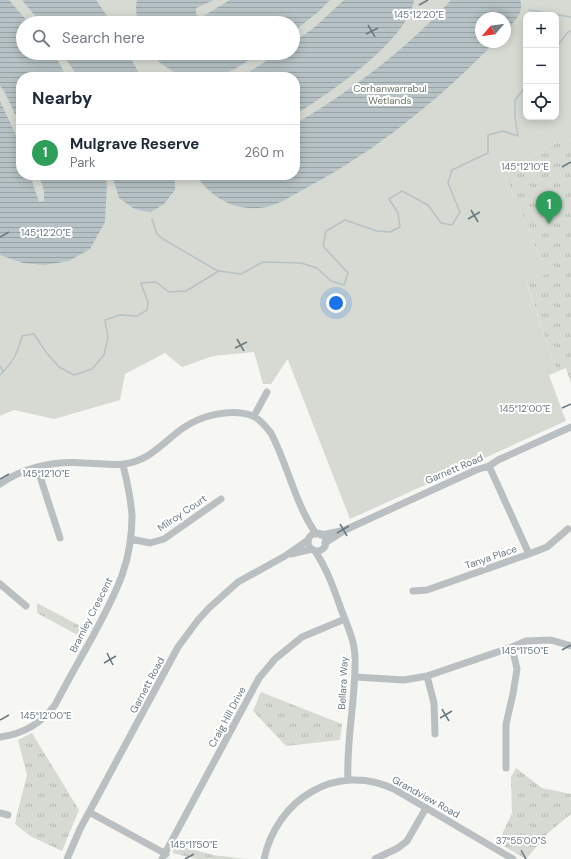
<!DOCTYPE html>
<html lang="en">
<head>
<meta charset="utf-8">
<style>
  :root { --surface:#fff; --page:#f6f6f7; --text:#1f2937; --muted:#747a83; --line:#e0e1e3; --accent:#d44934 }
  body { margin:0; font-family:"DM Sans",sans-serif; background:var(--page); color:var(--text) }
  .controls { position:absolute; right:12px; top:12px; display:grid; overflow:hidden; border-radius:8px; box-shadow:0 2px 10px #0003 }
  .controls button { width:36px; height:36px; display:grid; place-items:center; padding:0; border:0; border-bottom:1px solid var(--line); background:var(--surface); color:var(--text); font:20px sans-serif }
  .compass { position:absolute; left:475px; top:12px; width:36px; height:36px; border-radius:50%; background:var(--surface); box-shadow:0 2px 10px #0003; rotate:241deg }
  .you { position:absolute; left:336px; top:303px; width:14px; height:14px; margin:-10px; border:3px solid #fff; border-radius:50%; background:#1a73e8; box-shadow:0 0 0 6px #1a73e833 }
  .badge { display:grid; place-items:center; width:26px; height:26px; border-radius:50%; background:var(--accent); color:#fff; font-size:13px; font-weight:700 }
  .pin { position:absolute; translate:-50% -33px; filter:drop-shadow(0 1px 2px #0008) }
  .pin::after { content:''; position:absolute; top:21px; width:14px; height:12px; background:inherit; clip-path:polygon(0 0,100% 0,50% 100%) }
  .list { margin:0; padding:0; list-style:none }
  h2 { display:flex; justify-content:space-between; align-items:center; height:52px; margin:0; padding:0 16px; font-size:17px }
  h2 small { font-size:13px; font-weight:400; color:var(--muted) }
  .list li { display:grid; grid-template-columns:26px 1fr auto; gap:12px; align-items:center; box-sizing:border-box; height:56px; padding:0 16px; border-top:1px solid var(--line) }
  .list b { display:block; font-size:15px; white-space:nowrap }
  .list p { margin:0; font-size:13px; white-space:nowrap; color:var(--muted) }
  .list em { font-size:13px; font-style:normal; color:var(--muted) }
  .icon { flex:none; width:22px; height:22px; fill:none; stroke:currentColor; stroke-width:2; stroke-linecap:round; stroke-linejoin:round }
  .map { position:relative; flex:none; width:571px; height:859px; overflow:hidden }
  .search { position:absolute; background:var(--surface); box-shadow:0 2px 10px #0003; left:16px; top:16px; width:284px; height:44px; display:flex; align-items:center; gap:10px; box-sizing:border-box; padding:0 14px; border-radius:22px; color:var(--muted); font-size:15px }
  .panel { position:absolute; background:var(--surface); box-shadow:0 2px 10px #0003; left:16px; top:72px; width:284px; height:108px; border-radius:16px }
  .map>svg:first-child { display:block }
</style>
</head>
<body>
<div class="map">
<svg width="571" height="859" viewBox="0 0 571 859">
  <defs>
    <pattern id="park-tufts" width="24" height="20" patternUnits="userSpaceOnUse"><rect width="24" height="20" fill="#d6dad2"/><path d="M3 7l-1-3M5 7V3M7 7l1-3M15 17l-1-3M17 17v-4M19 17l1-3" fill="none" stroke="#b1b6b0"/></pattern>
    <pattern id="water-rules" width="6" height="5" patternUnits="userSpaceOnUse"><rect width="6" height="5" fill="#b6c2c5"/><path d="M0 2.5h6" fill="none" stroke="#98a2a5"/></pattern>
  </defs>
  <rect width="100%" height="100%" fill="#f6f6f3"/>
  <!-- green -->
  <path fill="#d6dad2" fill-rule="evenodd" d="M0,0H571V139L550,145L505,175L547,274L527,284L557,372L549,375L566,421L350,519L288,360H287L271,384H263L254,352L213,356L182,367L165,353L125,374L120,400L54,419L14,410L0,416ZM526,15H556V117H526ZM481,18H505V42H481ZM23,23H293V53H23ZM21,77H295V175H21Z"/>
  <!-- park -->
  <path fill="url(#park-tufts)" d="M571,139V383L566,368L557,372L527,283L547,274L505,175L550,145Z
    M37,603L88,630L83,638L37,613Z
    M261,692L342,724L340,740L286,746L253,711Z
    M32,733L79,810L62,851L30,836L15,824L18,810L27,775L18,740Z
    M516,768L542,788L571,794V814L548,833L526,859L498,843L512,813L511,777Z
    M176,845L213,855L245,859H197L172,853Z"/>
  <!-- water -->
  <path fill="url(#water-rules)" d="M0,0H9L29,23H23V53H52L60,64L66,77H21V126L4,91L0,86Z
    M22,0H96L112,23H41Z
    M137,0H214L196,8V14L198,16L202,17L230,0H330L318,12L293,32V23H137L136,7Z
    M344,0H414C407,42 329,93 295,115V77H241L279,53H293V43L316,26Z
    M451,0H520C525,13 513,22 505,32V18H481V42H495C440,99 376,151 306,188C292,196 275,207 259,208C232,210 212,197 197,177L196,175H295V124C352,90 407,49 451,0Z
    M62,53H128L141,77H78Z
    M150,53H261L233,70L216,77H187L175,73L159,62Z
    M0,101L21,146V175H30L39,202L44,201V191L39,175H104L107,184L105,222L90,249L69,261L44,265L23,263L0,255Z
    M112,175H175V190L164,204L151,212L142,211L133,208L119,198Z"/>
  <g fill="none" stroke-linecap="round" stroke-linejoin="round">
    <!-- stream -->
    <path stroke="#b6c2c5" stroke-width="1.5" d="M529,10L571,17
      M556,56L557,46L568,32L571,31
      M152,219L157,234L163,239L218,271
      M0,366L3,371
      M0,375C14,361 17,354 22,336L34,334L46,352L59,367L74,375L92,369L104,355L108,338L105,320L120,315L137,316L147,310L148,302L141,283L156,282L169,292L186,291L219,271L241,274L263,262L301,263L317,268L331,281L344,285L348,273L323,246L326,231L345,220L377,231L390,232L400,227L398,213L389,199L402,191L428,205L441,223L452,225L460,212L448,183L452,170L488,153V135L503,131L518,136L515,117V100L526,86"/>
    <!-- minor -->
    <path stroke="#bac0c2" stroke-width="7" d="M254,416L267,392
      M37,467L60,538
      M0,484C25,467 54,461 84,463C97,463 111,466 124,464C151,460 162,443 183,428C202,415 231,408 253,416C260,419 266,427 271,433C288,466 295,503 316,534
      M308 542a9 9 0 1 1 18 0a9 9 0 1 1-18 0Z
      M321,535L341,531
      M131,539L150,543L164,539L221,499
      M325,543L345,530L476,470L489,466L498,460L571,427
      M315,551C327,569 334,589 341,609C347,625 355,641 355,658C356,699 346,739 348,780
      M291,554L312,549
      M529,554L547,547L568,529
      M0,584L26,606
      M413,591L427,590L529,554L489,466
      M427,676L434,703L435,734
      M355,677L404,680L427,676L512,647L526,641L551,640L571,646
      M0,737C23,734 41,724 55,705C67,682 80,659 93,636C115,594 132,565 132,516C131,498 127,481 123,465
      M506,768V724L513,694L517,669L512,647
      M89,812L166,854
      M0,813L8,815
      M67,859L80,829L178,647L198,620L209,608L238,582L285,556L308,540
      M162,859L259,678L275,659L302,637L345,619
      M264,859C277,799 336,762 394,789L513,859
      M375,859L398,848L407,841L426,808"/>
  </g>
  <!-- ticks -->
  <path fill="none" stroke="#677981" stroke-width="1.5" d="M419,5L428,0M368,25L375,37M366,34L378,28M562,167L571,162M471,210L478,222M468,219L480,212M0,237L9,232M237,339L244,351M235,348L247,342M562,408L571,404M0,479L9,474M340,524L347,536M337,533L349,526M562,650L571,645M107,653L113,665M104,663L116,656M442,709L449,721M440,718L452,711M0,720L9,715M521,850L526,859M185,859L194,854"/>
  <g text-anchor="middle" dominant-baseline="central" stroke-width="4" stroke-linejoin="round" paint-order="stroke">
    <!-- park labels -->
    <g font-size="10" fill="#6c7966" stroke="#fff">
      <text x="390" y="88">Corhanwarrabul<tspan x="390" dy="12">Wetlands</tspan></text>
    </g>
    <!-- street labels -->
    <g font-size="10" fill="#677981" stroke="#fff">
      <text transform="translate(454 469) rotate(-23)">Garnett Road</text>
      <text transform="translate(182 513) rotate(-34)">Milroy Court</text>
      <text transform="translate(491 557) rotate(-19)">Tanya Place</text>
      <text transform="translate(91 615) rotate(-63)">Bramley Crescent</text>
      <text transform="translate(343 683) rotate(-87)">Bellara Way</text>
      <text transform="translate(147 685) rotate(-62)">Garnett Road</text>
      <text transform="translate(227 717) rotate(-62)">Craig Hill Drive</text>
      <text transform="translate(426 797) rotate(29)">Grandview Road</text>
    </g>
  </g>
  <g font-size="10" text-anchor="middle" fill="#677981" stroke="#fff" stroke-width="4" stroke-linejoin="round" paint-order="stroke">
    <text x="419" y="18">145°12'20"E</text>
    <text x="525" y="170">145°12'10"E</text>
    <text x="46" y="236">145°12'20"E</text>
    <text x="525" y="412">145°12'00"E</text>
    <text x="46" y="477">145°12'10"E</text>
    <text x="525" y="654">145°11'50"E</text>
    <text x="46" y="719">145°12'00"E</text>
    <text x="521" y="844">37°55'00"S</text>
    <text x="194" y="848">145°11'50"E</text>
  </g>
</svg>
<div class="controls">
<button>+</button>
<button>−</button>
<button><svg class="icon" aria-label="locate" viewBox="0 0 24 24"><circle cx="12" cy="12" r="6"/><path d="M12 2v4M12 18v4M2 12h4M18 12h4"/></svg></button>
</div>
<svg class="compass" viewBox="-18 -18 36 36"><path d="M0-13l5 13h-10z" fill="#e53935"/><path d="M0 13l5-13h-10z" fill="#747a83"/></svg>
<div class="you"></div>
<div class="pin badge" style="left:549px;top:224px;background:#2e9e5b">1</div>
<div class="search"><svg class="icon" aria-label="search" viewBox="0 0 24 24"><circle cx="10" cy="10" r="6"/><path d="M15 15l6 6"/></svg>Search here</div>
<section class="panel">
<h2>Nearby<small></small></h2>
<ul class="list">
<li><span class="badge" style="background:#2e9e5b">1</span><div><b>Mulgrave Reserve</b><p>Park</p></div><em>260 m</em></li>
</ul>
</section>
</div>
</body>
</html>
